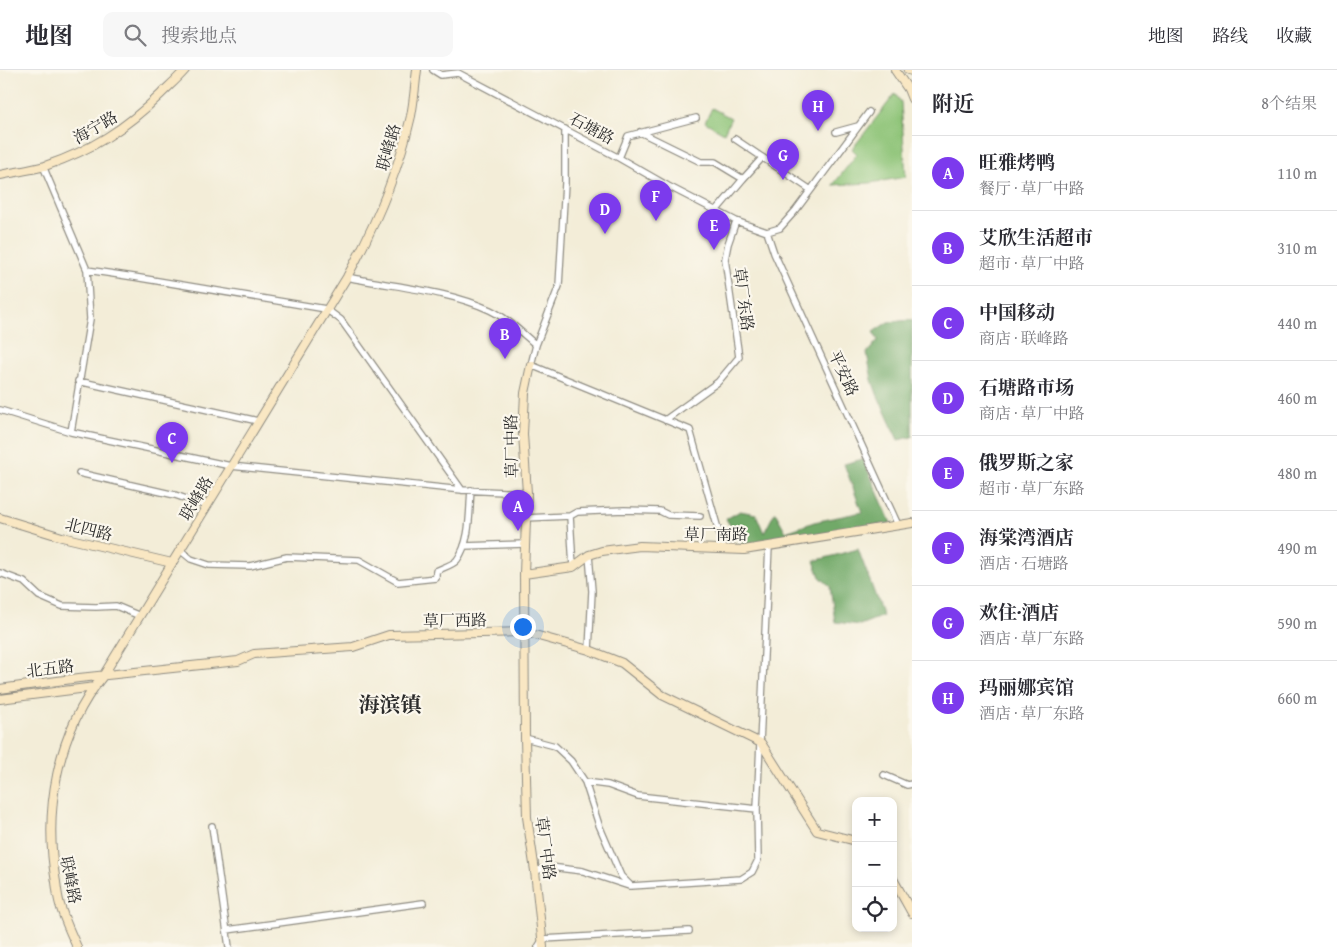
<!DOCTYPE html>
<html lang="zh">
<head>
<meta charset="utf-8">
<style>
  :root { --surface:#fff; --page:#f7f7f7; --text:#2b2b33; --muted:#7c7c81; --line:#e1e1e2; --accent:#7c3aed }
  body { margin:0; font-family:"Gentium Book Plus","Noto Serif SC",serif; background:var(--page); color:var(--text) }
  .controls { position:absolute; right:15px; bottom:15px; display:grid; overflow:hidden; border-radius:10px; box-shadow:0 2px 8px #0003 }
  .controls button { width:45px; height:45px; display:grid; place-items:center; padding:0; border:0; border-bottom:1px solid var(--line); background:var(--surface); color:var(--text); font:25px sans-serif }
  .you { position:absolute; left:522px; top:556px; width:18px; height:18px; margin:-12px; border:4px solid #fff; border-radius:50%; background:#1a73e8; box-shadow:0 0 0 8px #1a73e833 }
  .badge { display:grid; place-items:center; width:32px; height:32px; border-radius:50%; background:var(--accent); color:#fff; font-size:16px; font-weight:700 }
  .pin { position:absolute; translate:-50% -41px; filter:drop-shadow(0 1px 2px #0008) }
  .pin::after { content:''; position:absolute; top:26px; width:18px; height:15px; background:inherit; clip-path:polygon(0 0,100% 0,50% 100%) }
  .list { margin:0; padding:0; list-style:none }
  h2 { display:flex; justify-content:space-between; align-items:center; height:65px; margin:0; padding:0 20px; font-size:21px }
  h2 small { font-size:16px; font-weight:400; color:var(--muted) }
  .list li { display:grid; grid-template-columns:32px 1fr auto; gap:15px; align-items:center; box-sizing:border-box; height:75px; padding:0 20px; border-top:1px solid var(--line) }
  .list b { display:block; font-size:19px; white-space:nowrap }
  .list p { margin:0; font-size:16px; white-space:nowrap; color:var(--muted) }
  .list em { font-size:16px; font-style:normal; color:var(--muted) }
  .icon { flex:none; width:28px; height:28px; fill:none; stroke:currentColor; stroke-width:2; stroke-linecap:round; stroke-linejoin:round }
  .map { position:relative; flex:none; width:912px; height:877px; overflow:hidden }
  header { display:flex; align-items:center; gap:30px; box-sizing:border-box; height:70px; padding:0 25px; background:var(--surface); border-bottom:1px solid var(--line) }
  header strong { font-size:24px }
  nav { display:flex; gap:28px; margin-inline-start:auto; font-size:18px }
  .search { width:350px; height:45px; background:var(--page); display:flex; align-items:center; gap:12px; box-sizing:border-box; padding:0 18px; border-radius:10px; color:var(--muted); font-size:19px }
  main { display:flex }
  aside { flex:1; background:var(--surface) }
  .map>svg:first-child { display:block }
</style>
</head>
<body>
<header>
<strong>地图</strong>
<div class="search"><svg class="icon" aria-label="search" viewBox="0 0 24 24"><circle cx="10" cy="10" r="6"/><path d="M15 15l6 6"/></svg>搜索地点</div>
<nav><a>地图</a><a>路线</a><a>收藏</a></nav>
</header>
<main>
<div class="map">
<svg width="912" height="877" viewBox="0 0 912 877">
  <rect width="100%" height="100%" fill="#fbf7ec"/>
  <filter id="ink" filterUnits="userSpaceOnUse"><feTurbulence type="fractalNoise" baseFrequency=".02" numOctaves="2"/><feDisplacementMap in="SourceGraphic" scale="10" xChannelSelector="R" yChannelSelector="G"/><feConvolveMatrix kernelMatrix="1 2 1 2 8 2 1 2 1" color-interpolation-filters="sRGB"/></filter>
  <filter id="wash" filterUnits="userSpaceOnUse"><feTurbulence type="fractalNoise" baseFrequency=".0096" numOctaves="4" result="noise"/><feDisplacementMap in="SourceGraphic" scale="20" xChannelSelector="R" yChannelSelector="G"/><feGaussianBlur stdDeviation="1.12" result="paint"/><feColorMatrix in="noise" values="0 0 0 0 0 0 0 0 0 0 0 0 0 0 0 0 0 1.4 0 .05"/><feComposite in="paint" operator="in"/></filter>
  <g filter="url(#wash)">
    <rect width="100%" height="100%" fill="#f3edd8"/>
    <!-- green -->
    <path fill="#8cc376" stroke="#5c7750" d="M895,24L901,32L906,107L870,113L833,115L857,84L852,79Z
      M712,38L731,48L724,63L705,52Z"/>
    <!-- forest -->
    <path fill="#71a967" stroke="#4e6a49" d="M912,250V367L898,370L877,324L872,310L867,283L878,270L873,262L888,252Z
      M863,389L891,453L751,475L742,474L726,449L740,441L756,444L764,463L775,442L786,462L814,452L862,442L844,394Z
      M858,479L883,546L860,555L835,552L830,516L820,507L814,491Z"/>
  </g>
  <g filter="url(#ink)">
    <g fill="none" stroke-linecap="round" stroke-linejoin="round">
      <defs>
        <path id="street" d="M433,0L441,5L458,3L619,88L668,116L736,151L767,162L780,158L796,140L869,42
          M565,59V113L559,216L536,275L531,295L690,360L724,480
          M640,62L701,92H715L743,109L762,88
          M836,62L858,56
          M735,69L811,120
          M619,88L628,66L696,48
          M43,96L87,200L90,249L71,362
          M716,141L743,109
          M767,162L774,183L898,455
          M87,200L134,207L326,239L341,250L462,420
          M347,207C393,217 447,220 490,240C507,248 522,263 536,275
          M78,311L258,351
          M0,340L71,362L231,396L462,420L527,423
          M665,350L718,312L739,287L725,189L728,174L736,151
          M79,403L175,425L207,436
          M570,446L573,497
          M525,448L570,446L577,442L624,440L660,441L668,445L700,446
          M464,476L524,474
          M180,480L191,489L209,495L250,496L287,487L359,490L398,512L436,508V501C442,498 453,495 457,490C471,471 469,442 471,420
          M0,503L24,512L39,526L62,536L96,537L116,536L140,546
          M589,580L592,521L589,485
          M525,668L555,676L571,691L585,712L599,755L621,806L631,816L741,809L752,802L758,790L757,739L769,476
          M884,705L907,715L912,714
          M585,712L608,715L638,726L757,739
          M212,756L229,877
          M535,801L550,797L583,801L629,816
          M227,860L423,833
          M538,877L543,869L689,861"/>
        <path id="secondary" d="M895,0L908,19L912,29
          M908,0L912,1
          M0,105C15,102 31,100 45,96C92,80 125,59 161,24C169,16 177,9 185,0
          M531,295L525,323L523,364L527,423L524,504L525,668L527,747L535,801L543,877
          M0,448L62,467L172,493
          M524,504L573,497L589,485L602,481L640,476L744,480L912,453
          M0,619L79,608L238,591L254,584L353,577L389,565L524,562L589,580L622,593L662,625L761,673L817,761L856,771
          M0,629L95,617
          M893,809L912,843
          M77,877C71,864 65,851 61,838C58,830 57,820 56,812C43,741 57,662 103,606L347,207C375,156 398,103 411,46C414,31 415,15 417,0"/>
      </defs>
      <!-- street casing -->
      <use href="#street" stroke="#8f8c82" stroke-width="8"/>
      <!-- secondary casing -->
      <use href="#secondary" stroke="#8f8c82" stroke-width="10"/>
      <!-- street -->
      <use href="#street" stroke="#fff" stroke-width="5.5"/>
      <!-- secondary -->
      <use href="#secondary" stroke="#f9e7c3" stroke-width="8"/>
    </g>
  </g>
  <g text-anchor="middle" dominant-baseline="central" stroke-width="4.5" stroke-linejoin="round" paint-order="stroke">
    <!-- street labels -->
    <g font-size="16" fill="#2b2b2b" stroke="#fbf7ec">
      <text transform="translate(95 57) rotate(-30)">海宁路</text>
      <text transform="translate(592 58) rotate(28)">石塘路</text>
      <text transform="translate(388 77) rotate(-74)">联峰路</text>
      <text transform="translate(744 229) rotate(82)">草厂东路</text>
      <text transform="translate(844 303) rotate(65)">平安路</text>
      <text transform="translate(511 376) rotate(-91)">草厂中路</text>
      <text transform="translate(196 428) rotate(-59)">联峰路</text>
      <text transform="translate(89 459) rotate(14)">北四路</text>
      <text x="716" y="464">草厂南路</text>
      <text transform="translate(455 550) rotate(-1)">草厂西路</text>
      <text transform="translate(50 598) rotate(-7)">北五路</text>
      <text transform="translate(546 778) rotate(82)">草厂中路</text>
      <text transform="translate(71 810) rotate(79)">联峰路</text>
    </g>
    <!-- district labels -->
    <g font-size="21" font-weight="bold" fill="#2b2b2b" stroke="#fbf7ec">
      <text x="390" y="634">海滨镇</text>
    </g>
  </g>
</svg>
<div class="controls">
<button>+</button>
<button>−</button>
<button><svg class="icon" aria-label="locate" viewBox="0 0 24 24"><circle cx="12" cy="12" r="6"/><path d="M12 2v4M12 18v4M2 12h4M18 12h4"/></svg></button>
</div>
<div class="you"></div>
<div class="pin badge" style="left:518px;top:461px">A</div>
<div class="pin badge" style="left:505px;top:289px">B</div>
<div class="pin badge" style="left:172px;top:393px">C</div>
<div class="pin badge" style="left:605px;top:164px">D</div>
<div class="pin badge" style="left:714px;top:180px">E</div>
<div class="pin badge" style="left:656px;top:151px">F</div>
<div class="pin badge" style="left:783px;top:110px">G</div>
<div class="pin badge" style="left:818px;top:61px">H</div>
</div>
<aside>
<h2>附近<small>8个结果</small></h2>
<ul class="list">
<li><span class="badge">A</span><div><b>旺雅烤鸭</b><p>餐厅 · 草厂中路</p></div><em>110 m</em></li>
<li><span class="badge">B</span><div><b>艾欣生活超市</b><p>超市 · 草厂中路</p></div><em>310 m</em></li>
<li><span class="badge">C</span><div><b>中国移动</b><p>商店 · 联峰路</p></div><em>440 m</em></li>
<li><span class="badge">D</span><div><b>石塘路市场</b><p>商店 · 草厂中路</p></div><em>460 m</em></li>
<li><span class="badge">E</span><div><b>俄罗斯之家</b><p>超市 · 草厂东路</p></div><em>480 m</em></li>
<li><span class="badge">F</span><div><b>海棠湾酒店</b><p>酒店 · 石塘路</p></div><em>490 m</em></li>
<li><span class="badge">G</span><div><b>欢住·酒店</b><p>酒店 · 草厂东路</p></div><em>590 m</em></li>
<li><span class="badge">H</span><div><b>玛丽娜宾馆</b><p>酒店 · 草厂东路</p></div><em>660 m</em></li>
</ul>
</aside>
</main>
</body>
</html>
